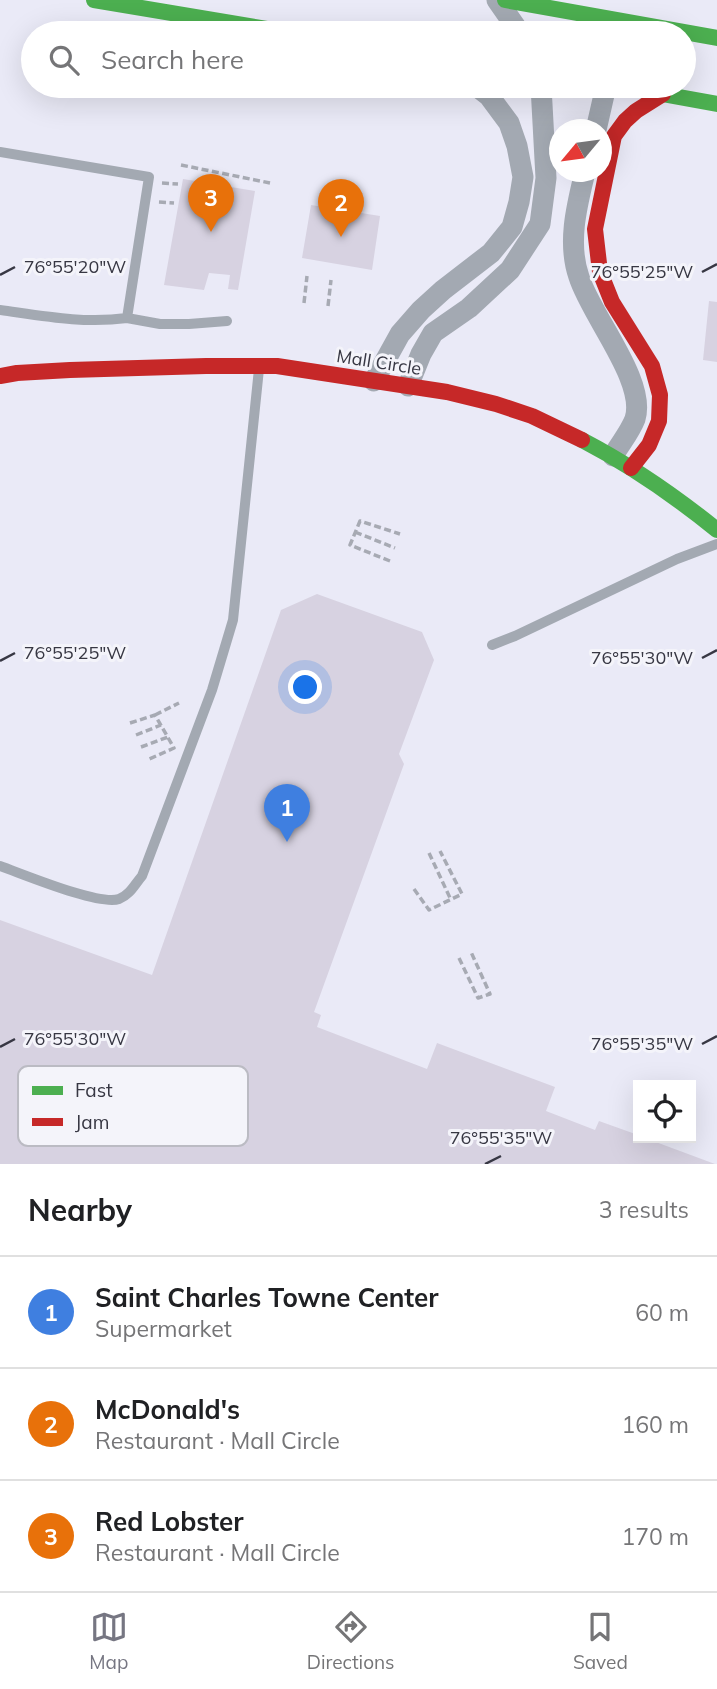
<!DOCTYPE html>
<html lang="en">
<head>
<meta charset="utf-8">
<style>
  :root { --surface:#fff; --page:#f6f6f6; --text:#202124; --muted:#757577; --line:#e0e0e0; --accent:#767682 }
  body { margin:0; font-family:Mulish,sans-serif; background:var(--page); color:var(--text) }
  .controls { position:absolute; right:21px; bottom:21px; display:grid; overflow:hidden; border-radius:0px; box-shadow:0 7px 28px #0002 }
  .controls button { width:63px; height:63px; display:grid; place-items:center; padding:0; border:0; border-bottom:2px solid var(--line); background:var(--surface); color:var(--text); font:35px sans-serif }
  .compass { position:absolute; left:549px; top:119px; width:63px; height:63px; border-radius:50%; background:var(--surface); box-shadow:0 7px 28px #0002; rotate:241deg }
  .you { position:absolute; left:306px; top:688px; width:24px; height:24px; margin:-18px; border:5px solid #fff; border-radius:50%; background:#1a73e8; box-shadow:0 0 0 10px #1a73e833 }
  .badge { display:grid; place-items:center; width:46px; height:46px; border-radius:50%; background:var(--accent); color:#fff; font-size:23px; font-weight:700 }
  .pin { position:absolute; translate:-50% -58px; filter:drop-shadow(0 2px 4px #0008) }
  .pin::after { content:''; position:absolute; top:37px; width:24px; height:21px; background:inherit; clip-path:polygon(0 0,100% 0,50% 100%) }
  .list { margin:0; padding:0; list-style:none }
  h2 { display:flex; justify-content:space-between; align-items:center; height:91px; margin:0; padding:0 28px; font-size:30px }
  h2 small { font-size:23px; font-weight:400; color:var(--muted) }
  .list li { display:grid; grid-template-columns:46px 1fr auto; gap:21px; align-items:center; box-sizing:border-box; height:112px; padding:0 28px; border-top:2px solid var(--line) }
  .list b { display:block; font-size:26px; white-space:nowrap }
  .list p { margin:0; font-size:23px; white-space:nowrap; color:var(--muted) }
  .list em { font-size:23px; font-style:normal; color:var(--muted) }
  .icon { flex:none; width:38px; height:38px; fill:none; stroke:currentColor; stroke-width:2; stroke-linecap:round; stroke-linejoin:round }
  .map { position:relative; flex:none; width:717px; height:1164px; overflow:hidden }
  .search { position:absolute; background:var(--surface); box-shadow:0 7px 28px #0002; left:21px; right:21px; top:21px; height:77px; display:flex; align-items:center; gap:18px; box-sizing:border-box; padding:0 24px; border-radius:38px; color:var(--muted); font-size:26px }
  .sheet { height:427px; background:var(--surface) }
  nav { display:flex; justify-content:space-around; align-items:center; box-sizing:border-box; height:98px; border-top:2px solid var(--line); background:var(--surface); font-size:19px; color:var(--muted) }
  nav a { display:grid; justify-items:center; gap:4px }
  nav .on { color:var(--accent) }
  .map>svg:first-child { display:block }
</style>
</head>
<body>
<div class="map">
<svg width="717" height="1164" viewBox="0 0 717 1164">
  <rect width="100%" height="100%" fill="#eaeaf7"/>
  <!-- building -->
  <path fill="#d7d2e1" d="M183,179L255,191L238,290L228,289L230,275L209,273L204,290L164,285Z
    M311,205L380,216L372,270L302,258Z
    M709,301L717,302V362L703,360Z
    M317,594L422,632L434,660L399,754L404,764L314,1012L321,1015L317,1027L427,1069L437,1043L555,1087L546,1111L595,1130L599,1121L638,1135V1138H645L715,1164H0V920L152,975L281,610Z"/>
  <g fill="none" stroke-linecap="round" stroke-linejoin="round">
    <!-- path -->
    <path stroke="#a7aab3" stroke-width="3.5" stroke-dasharray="7 3.5" stroke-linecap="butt" d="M181,165L270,183
      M162,183L178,184
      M159,202L174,203
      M304,303L307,276
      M328,306L331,280
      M355,532L395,548
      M390,561L350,545L360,521L400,534
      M155,715L179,703
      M130,723L155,715L174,748L147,760
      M136,735L161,725
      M141,747L168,737
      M429,853L451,900
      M414,889L429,910L462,894L440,851
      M459,958L478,998L490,994L471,952"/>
    <!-- lane -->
    <path stroke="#a3a9b2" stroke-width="10" d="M0,152L149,177L127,318C84,324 43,316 0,310
      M127,318L160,324H189L227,321
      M492,645L515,636L677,559L717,544
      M0,866C23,874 99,906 119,899C130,895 135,884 142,876L212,690L233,620L259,369"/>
    <!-- street -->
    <path stroke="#a3a9b2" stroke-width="21" d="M497,0L520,33
      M596,130L606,86
      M585,172C577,205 567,243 579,277C591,316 647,381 635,419C630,432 620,444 613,456
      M374,381L400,334L421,310L443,290L491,253L512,227L519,202L523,177L517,146L509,123L489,96L476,86
      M408,386L421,354L433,333L469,308L510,270L540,224L546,178L541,86"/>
    <!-- fast -->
    <path stroke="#4caf50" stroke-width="16" d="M94,0L291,33
      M505,0L717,38
      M618,86L717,104
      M582,440C630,465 675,496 717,530"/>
    <!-- jam -->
    <path stroke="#c62828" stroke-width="16" d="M0,376L17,373L70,370L206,366H277L447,392L496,404L532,416L582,440
      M631,468L649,445L659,421L660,395L652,366L612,302L600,272L595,229L614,136L625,121L636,111L663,94"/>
  </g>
  <!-- ticks -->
  <path fill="none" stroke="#373743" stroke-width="2.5" d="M702,272L717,264M0,275L15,267M702,658L717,650M0,661L15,653M702,1044L717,1036M0,1047L15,1039M485,1164L501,1156"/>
  <g text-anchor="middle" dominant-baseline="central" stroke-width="6" stroke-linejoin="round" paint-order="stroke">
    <!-- street labels -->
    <g font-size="18" fill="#373743" stroke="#f4f4fa">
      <text transform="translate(379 362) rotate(9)">Mall Circle</text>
    </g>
  </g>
  <!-- legend -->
  <rect x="18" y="1066" width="230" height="80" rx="10" fill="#f4f4fa" stroke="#bbbbc3" stroke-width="2"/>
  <rect x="32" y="1086" width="31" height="9" fill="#4caf50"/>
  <rect x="32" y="1118" width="31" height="8" fill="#c62828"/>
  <g font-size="19" fill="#373743">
    <text x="75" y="1097">Fast</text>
    <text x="75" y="1129">Jam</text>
  </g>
  <g font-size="18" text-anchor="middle" fill="#373743" stroke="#f4f4fa" stroke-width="6" stroke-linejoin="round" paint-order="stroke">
    <text x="75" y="273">76°55'20"W</text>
    <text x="642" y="278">76°55'25"W</text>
    <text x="75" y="659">76°55'25"W</text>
    <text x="642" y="664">76°55'30"W</text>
    <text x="75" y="1045">76°55'30"W</text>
    <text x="642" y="1050">76°55'35"W</text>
    <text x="501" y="1144">76°55'35"W</text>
  </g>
</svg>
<div class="controls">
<button><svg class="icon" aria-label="locate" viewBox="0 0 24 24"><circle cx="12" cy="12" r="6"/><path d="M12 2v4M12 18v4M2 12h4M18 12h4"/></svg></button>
</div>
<svg class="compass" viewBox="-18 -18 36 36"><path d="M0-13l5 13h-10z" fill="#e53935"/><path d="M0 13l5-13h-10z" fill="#757577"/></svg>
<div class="you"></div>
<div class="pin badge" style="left:287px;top:842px;background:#3f7fe0">1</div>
<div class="pin badge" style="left:341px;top:237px;background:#e8710a">2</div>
<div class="pin badge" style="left:211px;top:232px;background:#e8710a">3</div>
<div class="search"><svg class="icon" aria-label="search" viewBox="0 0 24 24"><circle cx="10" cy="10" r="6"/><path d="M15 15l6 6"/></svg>Search here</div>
</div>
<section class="sheet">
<h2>Nearby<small>3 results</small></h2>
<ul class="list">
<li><span class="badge" style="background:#3f7fe0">1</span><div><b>Saint Charles Towne Center</b><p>Supermarket</p></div><em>60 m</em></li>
<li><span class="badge" style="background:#e8710a">2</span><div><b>McDonald's</b><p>Restaurant · Mall Circle</p></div><em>160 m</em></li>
<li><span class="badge" style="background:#e8710a">3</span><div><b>Red Lobster</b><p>Restaurant · Mall Circle</p></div><em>170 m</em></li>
</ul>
</section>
<nav>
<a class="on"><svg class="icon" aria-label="map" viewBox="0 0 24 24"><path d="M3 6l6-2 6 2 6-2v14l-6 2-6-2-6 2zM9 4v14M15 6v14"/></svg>Map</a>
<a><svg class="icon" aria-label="directions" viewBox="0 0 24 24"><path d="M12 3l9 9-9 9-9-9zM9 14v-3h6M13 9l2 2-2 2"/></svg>Directions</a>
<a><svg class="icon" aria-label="saved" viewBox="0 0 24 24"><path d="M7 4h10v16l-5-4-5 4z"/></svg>Saved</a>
</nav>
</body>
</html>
